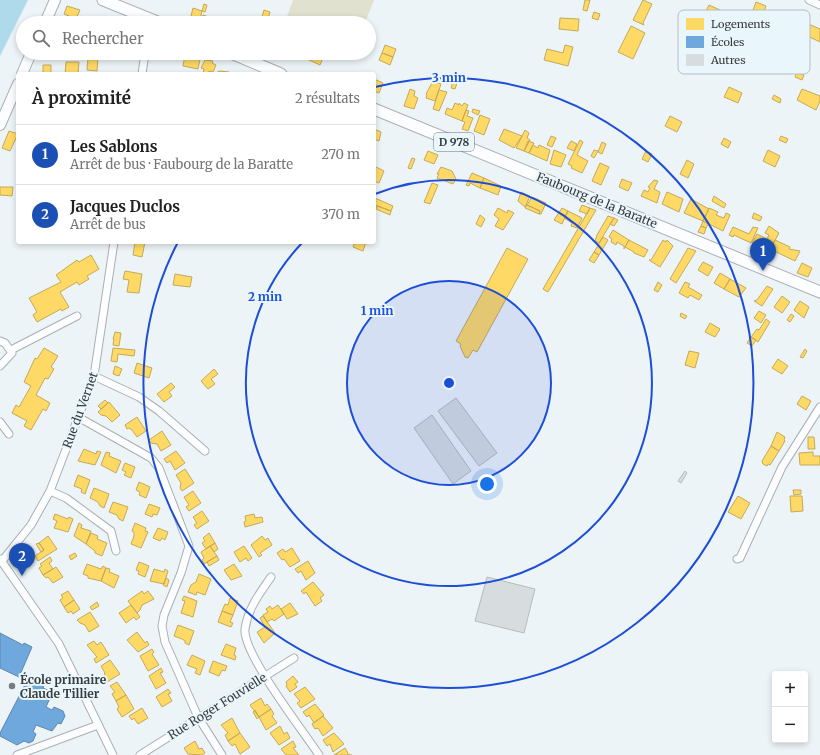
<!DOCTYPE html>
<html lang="fr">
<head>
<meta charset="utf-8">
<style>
  :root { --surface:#fff; --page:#f6f6f6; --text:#222; --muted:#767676; --line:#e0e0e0; --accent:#1a73e8 }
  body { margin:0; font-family:Merriweather,serif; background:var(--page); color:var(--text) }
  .controls { position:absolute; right:12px; bottom:12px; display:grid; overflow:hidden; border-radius:4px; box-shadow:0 2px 6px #0003 }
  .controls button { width:36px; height:36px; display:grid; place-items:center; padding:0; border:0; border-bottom:1px solid var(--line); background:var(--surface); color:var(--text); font:20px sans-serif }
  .you { position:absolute; left:487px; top:484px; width:14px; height:14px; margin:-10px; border:3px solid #fff; border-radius:50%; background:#1a73e8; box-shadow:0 0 0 6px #1a73e833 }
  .badge { display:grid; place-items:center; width:26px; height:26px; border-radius:50%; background:var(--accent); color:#fff; font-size:13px; font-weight:700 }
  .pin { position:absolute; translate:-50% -33px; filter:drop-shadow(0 1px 2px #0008) }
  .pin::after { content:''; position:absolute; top:21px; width:14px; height:12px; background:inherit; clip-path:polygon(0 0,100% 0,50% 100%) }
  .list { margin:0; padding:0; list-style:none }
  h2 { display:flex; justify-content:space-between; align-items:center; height:52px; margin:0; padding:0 16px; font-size:17px }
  h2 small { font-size:13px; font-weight:400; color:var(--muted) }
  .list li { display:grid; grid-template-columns:26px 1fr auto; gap:12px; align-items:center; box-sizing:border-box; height:60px; padding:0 16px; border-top:1px solid var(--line) }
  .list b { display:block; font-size:15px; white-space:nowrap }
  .list p { margin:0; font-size:13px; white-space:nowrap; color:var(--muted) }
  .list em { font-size:13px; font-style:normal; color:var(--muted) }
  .icon { flex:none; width:22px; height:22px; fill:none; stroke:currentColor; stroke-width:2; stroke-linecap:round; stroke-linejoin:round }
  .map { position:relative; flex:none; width:820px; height:755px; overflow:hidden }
  .search { position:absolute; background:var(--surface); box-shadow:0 2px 6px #0003; left:16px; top:16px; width:360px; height:44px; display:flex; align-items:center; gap:10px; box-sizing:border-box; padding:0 14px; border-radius:22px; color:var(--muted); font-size:15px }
  .panel { position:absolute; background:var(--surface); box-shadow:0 2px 6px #0003; left:16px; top:72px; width:360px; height:172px; border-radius:4px }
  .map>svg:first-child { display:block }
</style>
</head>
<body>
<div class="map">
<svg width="820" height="755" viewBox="0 0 820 755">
  <rect width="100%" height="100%" fill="#edf4f7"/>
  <!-- green -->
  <path fill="#e1e1cf" d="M293,0H374L365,23H289L285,22Z"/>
  <!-- water -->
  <path fill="#afdaeb" d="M0,0H28L0,56Z"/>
  <!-- homes -->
  <path fill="#ffd966" stroke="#c3aa5a" d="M585,0H590L587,11L583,10Z
    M643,0L652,4L643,23L644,25L633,20Z
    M756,2L766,6L761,20L751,16Z
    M204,4L207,5L205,12L202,11Z
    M709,5L720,10L710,28L700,23Z
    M67,6L80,10L76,19L64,14Z
    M193,8L202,11L200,20L191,16Z
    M264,10L270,12L267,23H260Z
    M594,12L600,14L598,20L592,18Z
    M203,15L212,18L209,23L200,22Z
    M228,17L236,19L234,23H227Z
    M560,18L579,19L578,31L559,29Z
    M806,23L820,29V42L801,33Z
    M631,26L645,33L633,59L618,52Z
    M385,45L396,49L393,57L382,53Z
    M565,45L573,47L568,66L544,60L547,49L563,53Z
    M294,53H308L306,59Z
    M312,53L323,58L320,65L309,60Z
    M382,53L393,57L390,65L379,60Z
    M185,55L200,59L198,69L183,66Z
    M88,58H98L97,71L87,70Z
    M205,60L213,61L212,63L216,65L213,72L209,71L208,74H203L204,69L201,68Z
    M66,62H79L78,74H65Z
    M43,65H51V74H43Z
    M219,71L229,72L228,74H215Z
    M797,72L804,75L802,80L795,77Z
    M374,79L383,83L379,93L374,91Z
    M433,81L441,84L435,101L426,98L427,95L426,94Z
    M453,81L457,83L455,89L451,88Z
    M729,87L742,93L738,103L724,97Z
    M410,89L415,91L414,96L418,98L414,109L404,106Z
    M802,89L820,96V101L816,110L797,100Z
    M439,90L447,92L439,111L433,109Z
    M774,95L781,99L780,103L772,99Z
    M455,103L459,105V103L462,106L464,103L468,105L462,121L445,114L447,108L452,110Z
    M473,109L480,111L478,115L472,112Z
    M466,110L469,111L467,116L473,118L468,131L462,129L465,122L462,121Z
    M480,115L490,119L484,135L474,131Z
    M670,116L682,122L677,132L665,126Z
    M374,129L381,132L379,141L374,139Z
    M504,129L522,136L514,148L499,140Z
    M525,130L529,133L527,138L530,140L524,151L516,148Z
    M9,131L18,134L10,151L2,148Z
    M551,136L556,138L552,147L547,145Z
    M781,136L788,139L786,143L779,140Z
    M724,138L731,142L728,148L721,144Z
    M580,140L583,142L577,155L588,161L582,173L571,168L572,166L568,164Z
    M528,141L534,143L529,153L524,151Z
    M571,141L577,144L574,151L567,148Z
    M602,142L606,144L602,154L598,152Z
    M533,145L538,148L539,145L550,150L547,161L529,153Z
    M554,150L566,155L561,167L550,164Z
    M594,150L598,151L594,158L591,156Z
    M768,150L780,156L775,167L763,161Z
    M428,151L438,155L434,164L424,160Z
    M646,151L652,154L648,162L642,159Z
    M412,158L415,159L411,169L408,168Z
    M687,160L694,164L688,178L680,174Z
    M600,163L609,167L601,185L592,181Z
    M374,166L384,171L379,183L374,181Z
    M441,167L452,171L456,179L453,184L437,178L439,174H437Z
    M472,173L484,178L480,188L470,183L469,186L466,185Z
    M484,178L501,186L498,195L480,188Z
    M622,179L632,183L628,191L619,187Z
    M654,180L658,181L654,189L660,192L657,203L641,196L644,190L648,192L650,188L648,187Z
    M432,183L438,185L430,204L424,202Z
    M0,187H13L12,196L0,195Z
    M521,192L530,196L525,207L518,201Z
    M667,192L683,199L679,212L662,204Z
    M714,196L726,204L724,208L712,201Z
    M532,197L546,203L541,214H539L540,211L527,205Z
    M375,198L393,206L391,211L375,205L376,201L374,200Z
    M691,199L709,209L703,221L684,213Z
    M527,205L540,211L539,214L525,208Z
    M582,205L590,208L587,214L579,211Z
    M377,206L391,211L390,215L376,209Z
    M498,208L507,213L508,210L514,213L503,230L495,226L499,219L494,215Z
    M562,208L568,211L562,224L554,220Z
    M590,208L596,210L548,292L543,289Z
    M709,208L718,212L716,215L721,217L724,218L726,213L730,215L723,231L703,221Z
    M568,211L582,218L577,228L571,226L572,223L564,218Z
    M754,213L762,217L760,221L752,218Z
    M480,215L485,219L481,227L476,224Z
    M608,216L614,218L599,243L595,241L597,235Z
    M614,218L618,220L614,226L610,224Z
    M703,221L708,224L706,228L701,226Z
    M701,226L706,228L704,234L698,232Z
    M769,226L779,233L770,249L752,243L757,234L767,239L769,235L765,233Z
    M733,227L749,234L753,227L758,228L751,243L734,235L733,237L729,235Z
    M613,230L629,240L624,249V246L617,242L616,245L611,242L612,239L609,237Z
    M603,237L608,240L599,255L594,252Z
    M629,240L648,250L644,257L634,253V252L625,247Z
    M663,240L666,242L667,240L673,246L660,267L649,260H651Z
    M775,240L790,247L789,249L800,251L795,261L770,249Z
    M135,242H145L142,257L133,255Z
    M355,242H366L363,251L353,247Z
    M507,248L528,259L477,352L473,350L468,358L465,357L460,346L461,344L456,341Z
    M688,248L696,251L676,283L670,279Z
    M594,252L599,255L594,263L589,260Z
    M91,255L99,269L87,276L89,279L79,285L77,282L60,292L69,307L62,311L61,309L37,322L33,315L37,312L29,298L61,282L56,275L77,260L79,262Z
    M703,262L713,267L708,276L698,270Z
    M802,263L812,268L808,277L797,273Z
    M125,271L142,274L139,293L127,292L129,280L123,279Z
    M720,273L730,279L724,289L714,283Z
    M175,274L192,277L190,287L173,285Z
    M730,279L746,288L739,297L724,289Z
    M658,282L662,285L658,292L654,290Z
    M685,282L690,284L688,287L702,295L699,300L690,295L688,298L679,293Z
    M767,286L773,289L762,306L754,301L757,300Z
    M782,296L790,302L782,313L774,307Z
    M800,301L809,307L804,318L794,310Z
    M759,311L766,315L761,323L754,318Z
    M681,313L687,316L685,319L680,316Z
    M791,314L794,316L790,322L787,320Z
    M766,319L770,322L758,342L751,337L757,329L759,330Z
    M710,323L720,329L715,337L705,332Z
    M115,332L121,333L119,346L113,345L114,339H113Z
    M751,337L756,340L752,346L747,343Z
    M44,348L58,356L51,367L54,369L48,379L45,378L36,395L50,403L46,411L43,409L31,430L24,426L27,421L12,413L16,405L19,407L31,386L24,382L35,358L37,359Z
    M113,348L135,350L134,356L118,354L117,362L111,361Z
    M805,349L807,351L803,358L800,357Z
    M689,351L699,353L695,368L685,365Z
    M778,359L788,366L782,374L772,368Z
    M137,363L152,368L149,378L134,373Z
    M115,366L122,369L119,376L113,374Z
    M214,369L218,374L211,379L215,384L208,389L201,381Z
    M171,383L175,387L169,392L172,396L164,402L157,394Z
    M802,396L811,401L806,410L797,404Z
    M105,400L108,403L101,409L98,406Z
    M109,402L120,415L112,422L106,416L101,415L98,412Z
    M137,417L146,431L137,437L132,430L129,428L127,429L125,425Z
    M162,431L171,445L161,451L157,444L151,443L149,440Z
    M777,432L785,437L784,440L785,441L779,451L771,446Z
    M808,437H814L815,449H808Z
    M771,446L779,451L770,465L768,464L767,466L763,464L762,461Z
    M84,449L96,454L97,451L101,452L95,465L78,461Z
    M176,451L185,463L175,470L170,461L167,463L164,459Z
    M106,452L110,453L109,456L121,461L116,473L101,465Z
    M813,452V456H820V465H800L799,453Z
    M125,463L135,467L131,478L124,475L126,472L122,470Z
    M185,469L194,483L182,491L180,488L181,483L176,475Z
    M78,475L90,480L85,494L81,492L82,489L74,486Z
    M139,482L150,487L146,498L139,495L140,492L136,490Z
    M94,488L109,494L104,508L100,506L98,502L90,498Z
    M793,490H801V494L794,495Z
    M193,491L201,503L189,511L186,507L189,505L184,497Z
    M738,496L750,503L741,519L728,512Z
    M790,496H802L803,511L791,512Z
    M113,502L128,507L123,521L119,519L117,515L109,512Z
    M149,504L160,508L157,515L153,514L152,517L145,514Z
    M202,511L209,521L197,529L194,525L197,523L193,517Z
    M55,514L68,519L69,517L73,519L68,532L54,528L57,521L53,519Z
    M254,514L255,518L262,517L263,522L245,527L244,522L246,521L245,516Z
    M79,523L82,525L81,528L91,531L86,544L74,536Z
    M135,523L146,528L145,531L148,532L141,548L131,544L134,536V532L132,531Z
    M158,528L168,532L165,540L162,538L160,541L153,538Z
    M91,533L98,536L97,539L107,543L102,556L95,553V551L86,544Z
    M209,533L215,543L206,549L202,543L205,541L203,538Z
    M48,536L57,549L38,561L35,556L44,550L39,543Z
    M262,536L265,540L268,538L272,545L260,553L262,555L259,557L251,545Z
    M39,543L44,550L41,552L36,544Z
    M215,543L218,549L214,552L210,546Z
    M210,546L217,556L204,564L202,560L204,558L201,552Z
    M244,546L252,558L248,561L246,558L240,562L234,552Z
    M292,548L300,561L290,567L284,559L282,560L277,553L283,549L285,552Z
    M75,553L77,556L71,560L69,556Z
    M217,556L219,560L209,566L207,562Z
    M50,557L52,561L49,563L53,569L43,575L39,568L42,566L40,564Z
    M308,561L315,573L306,580L301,571L298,573L295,569Z
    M139,562L149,566L145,577L138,574L139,571L136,570Z
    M87,564L101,569L103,566L106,568L101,581L88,578V576L83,574Z
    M234,564L242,576L231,580L224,570Z
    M56,567L63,577L53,583L48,577L46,578L43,575Z
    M106,568L110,569L109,572L119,576L114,588L101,581Z
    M154,569L164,572L165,569L168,571L164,584L150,581Z
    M199,574L211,579L205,595L197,592L196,595L188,592L191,585L196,582Z
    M166,578L169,580L167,587L163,585Z
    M313,582L324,595L320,598L322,601L315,606L306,592L304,594L301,591Z
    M68,591L74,600L64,607L60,600L63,598L61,595Z
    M142,591L144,594L148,591L154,599L142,605L140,610L137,613L128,601Z
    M184,596L197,601L193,617L181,613L185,601L182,600Z
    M230,598L238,601L233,615L222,611L225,604L228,605Z
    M74,600L80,609L73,614L71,611L68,613L64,607Z
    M97,602L99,606L92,610L90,607Z
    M290,603L298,614L287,619L281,609Z
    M131,605L140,617L136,620L134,617L126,623L119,613Z
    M278,605L284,614L274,621L272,619L267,622L263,615L268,612L266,609L270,606L272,609Z
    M222,611L233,615L230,622L233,623L231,627L218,622Z
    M90,612L99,626L89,632L85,625L80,623L77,620Z
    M263,616L275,633L264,643L257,632L265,627L260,618Z
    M178,625L194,631L189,645L185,643V641L182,639L174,636Z
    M137,632L145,643L147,641L149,645L138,652L127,640Z
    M94,641L97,645L101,642L109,655L96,663L94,659L97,657L87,645Z
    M226,644L236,648L234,655L236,656L235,660L221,655Z
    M152,649L154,652L152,654L159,665L148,671L140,656Z
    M192,655L205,661L200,675L195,673L197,669L187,665Z
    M110,660L120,674L107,682L104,678L106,677L104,674L105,673L101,666Z
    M213,661L227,666L225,671L222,670L219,676L209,672Z
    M161,668L163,672L160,673L166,683L156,689L149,676Z
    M293,676L298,682L295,684L297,687L290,692L286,686L287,685L286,682Z
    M117,682L126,695L116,701L112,694L115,692L110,686Z
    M305,687L315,699L301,708L297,703L300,701L294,694Z
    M168,689L171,693L168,694L172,701L162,707L156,697Z
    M126,695L134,709L122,717L117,709L119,707L116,701Z
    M261,698L265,706L267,704L271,709L259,717L250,705Z
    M315,704L324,715L314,723L309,715L307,717L303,712Z
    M142,708L148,718L138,724L134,718L132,720L129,716Z
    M271,709L274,714L272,716L277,723L266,730L259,717Z
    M255,710L259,717L257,719L253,712Z
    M323,716L333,728L323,736L318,728L315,729L312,724Z
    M232,718L240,733L228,741L225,735L228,733L221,725Z
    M280,726L284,734L287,732L290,738L279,745L270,733Z
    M240,733L250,747L240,754L235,744L232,746L228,741Z
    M334,733L344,744L333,752L330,744L327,746L323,740Z
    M195,741L199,749L202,748L205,753L202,755L188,754L184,748Z
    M293,741L296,747L293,748L299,755H286L281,749Z
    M345,748L349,755H352H334Z"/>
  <!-- schools -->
  <path fill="#6fa8dc" stroke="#5e88ad" d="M0,633L23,645L24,643L32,647L19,677L0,668Z
    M29,677L44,685L43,688L50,691L51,696L46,707L52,710L54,707L63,711L65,716L61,724L58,723L52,731L36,725L33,732L36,734L33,741L29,743L24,741L17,745L0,736V733Z"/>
  <!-- building -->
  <path fill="#d7ddde" stroke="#b5bbbd" d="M456,398L497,453L479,466L438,411Z
    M432,415L471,471L453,484L414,428Z
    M685,471L687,473L681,483L678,481Z
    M487,577L535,589L524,633L475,621Z"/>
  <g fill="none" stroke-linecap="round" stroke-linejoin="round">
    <defs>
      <path id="street" d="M809,0L820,5
        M142,74L145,53
        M0,341L5,343L12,353L0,366
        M11,350L77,316
        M94,376L139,397L159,411L205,451
        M78,417L151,458L159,468L189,546L181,573L164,615L162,626L165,642L198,717L222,755
        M0,422L9,434
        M50,491L66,498L111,531L116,551
        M0,559L59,644L113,755
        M737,559L740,558L782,467L820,407
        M2,561L31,525L50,491L94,376L114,242
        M271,577C260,593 248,608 245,629C242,653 304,732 319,755
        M17,755L98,725
        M140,755L294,658"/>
      <path id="secondary" d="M45,23L55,0
        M22,74L31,53
        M0,125L18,84"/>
      <path id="primary" d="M103,0L160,23
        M231,53L281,74
        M374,109L820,292"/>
    </defs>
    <!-- street casing -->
    <use href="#street" stroke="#aaafb2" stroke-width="9"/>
    <!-- secondary casing -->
    <use href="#secondary" stroke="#aaafb2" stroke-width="12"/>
    <!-- primary casing -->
    <use href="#primary" stroke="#aaafb2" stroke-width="13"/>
    <!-- street -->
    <use href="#street" stroke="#fcfdfe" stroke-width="7"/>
    <!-- secondary -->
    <use href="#secondary" stroke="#fcfdfe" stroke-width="10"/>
    <!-- primary -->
    <use href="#primary" stroke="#fcfdfe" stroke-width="11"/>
  </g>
  <!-- distance rings -->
  <circle cx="449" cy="383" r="102" fill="#1d4ed8" fill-opacity=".12"/>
  <g fill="none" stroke="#1d4ed8" stroke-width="2">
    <circle cx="449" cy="383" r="102"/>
    <path d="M375 194A203 203 0 1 1 302 243"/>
    <path d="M375 87A305 305 0 1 1 178 242"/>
  </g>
  <!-- markers -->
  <circle fill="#777c7f" stroke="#e9f6fb" stroke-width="1.5" cx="12" cy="686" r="4"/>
  <g text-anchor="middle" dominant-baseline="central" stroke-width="4" stroke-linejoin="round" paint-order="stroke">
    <!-- shield labels -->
    <rect fill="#e9f6fb" stroke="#6c7477" stroke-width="1" x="434" y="133" width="40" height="18" rx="3"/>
    <g font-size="11" font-weight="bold" fill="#373c3f">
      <text x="454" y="142">D 978</text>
    </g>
    <!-- street labels -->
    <g font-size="12" fill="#373c3f" stroke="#e9f6fb">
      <text transform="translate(597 200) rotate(22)">Faubourg de la Baratte</text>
      <text transform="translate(80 410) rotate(-70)">Rue du Vernet</text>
      <text transform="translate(217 706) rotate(-32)">Rue Roger Fouvielle</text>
    </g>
    <!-- poi labels -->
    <g font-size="12" font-weight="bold" fill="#373c3f" stroke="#e9f6fb" text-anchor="start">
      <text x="20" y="679">École primaire<tspan x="20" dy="14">Claude Tillier</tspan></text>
    </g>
  </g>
  <!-- legend -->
  <rect x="678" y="10" width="132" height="64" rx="6" fill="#e9f6fb" stroke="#b4bec3" stroke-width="1"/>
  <rect x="686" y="18" width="18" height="12" fill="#ffd966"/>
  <rect x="686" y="36" width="18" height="12" fill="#6fa8dc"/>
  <rect x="686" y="54" width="18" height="12" fill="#d7ddde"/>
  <g font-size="11" fill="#373c3f">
    <text x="711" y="28">Logements</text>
    <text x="711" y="46">Écoles</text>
    <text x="711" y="64">Autres</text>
  </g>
  <circle cx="449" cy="383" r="6" fill="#1d4ed8" stroke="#e9f6fb" stroke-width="2"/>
  <g font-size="12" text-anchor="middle" font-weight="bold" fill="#1d4ed8" stroke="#e9f6fb" stroke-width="4" stroke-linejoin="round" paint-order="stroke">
    <text x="449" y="82">3 min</text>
    <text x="265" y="301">2 min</text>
    <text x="377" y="315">1 min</text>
  </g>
</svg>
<div class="controls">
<button>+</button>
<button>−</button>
</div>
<div class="you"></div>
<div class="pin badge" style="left:763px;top:271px;background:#1a4fb4">1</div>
<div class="pin badge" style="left:22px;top:576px;background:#1a4fb4">2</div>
<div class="search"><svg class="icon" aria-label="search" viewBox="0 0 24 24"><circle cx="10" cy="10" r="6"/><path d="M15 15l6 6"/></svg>Rechercher</div>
<section class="panel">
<h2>À proximité<small>2 résultats</small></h2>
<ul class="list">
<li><span class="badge" style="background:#1a4fb4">1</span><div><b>Les Sablons</b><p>Arrêt de bus · Faubourg de la Baratte</p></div><em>270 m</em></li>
<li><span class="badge" style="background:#1a4fb4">2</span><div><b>Jacques Duclos</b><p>Arrêt de bus</p></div><em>370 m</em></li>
</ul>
</section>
</div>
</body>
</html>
